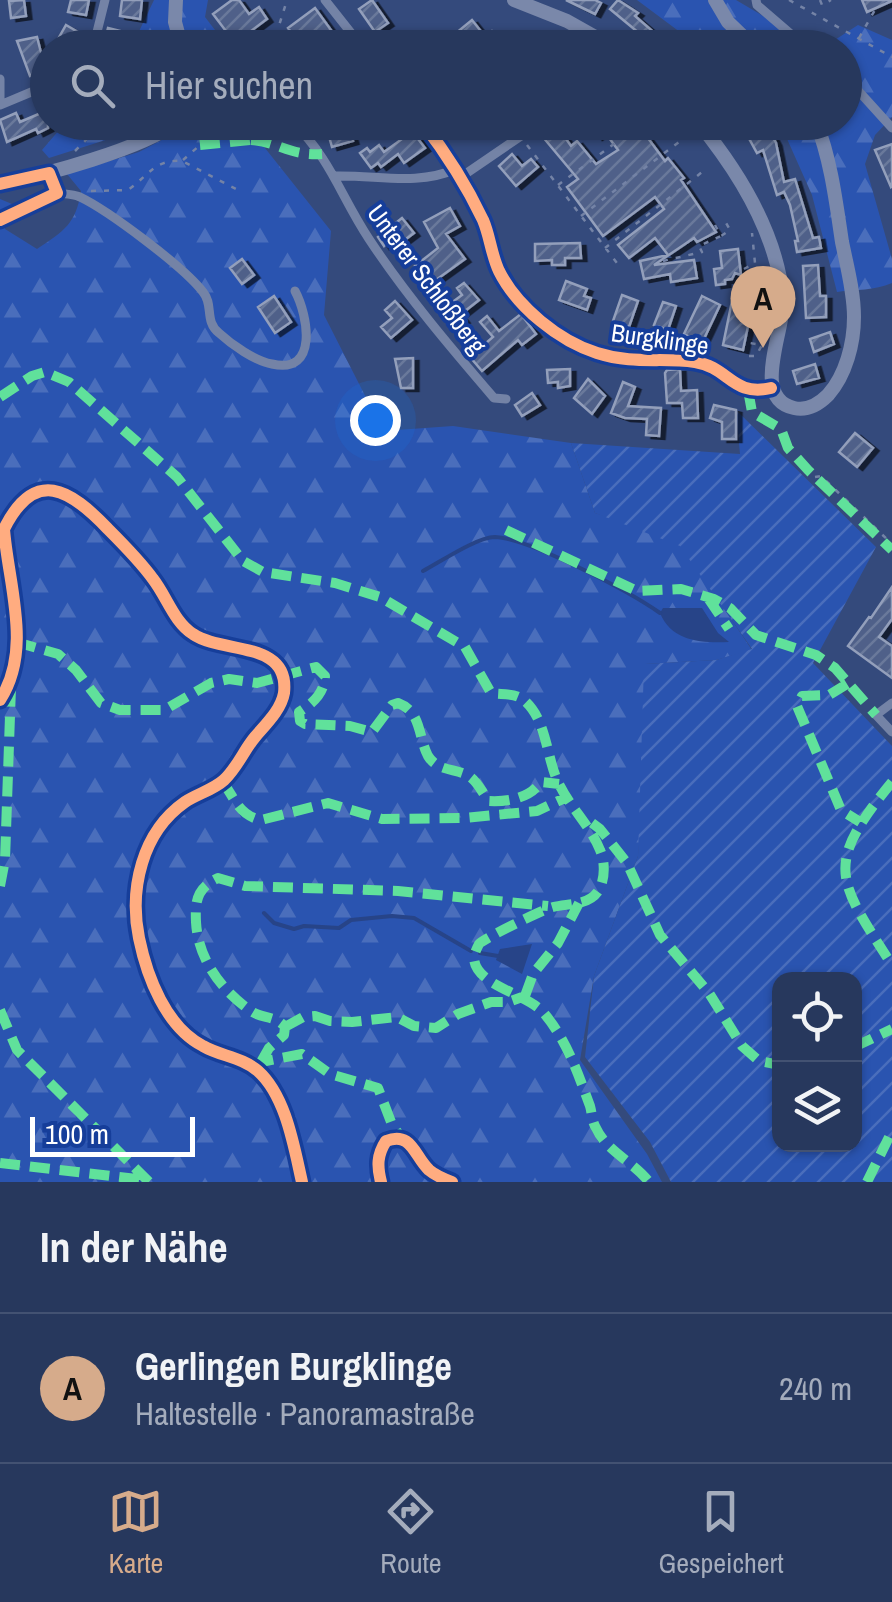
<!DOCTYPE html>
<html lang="de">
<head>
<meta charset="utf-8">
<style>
  :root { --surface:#27385d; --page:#334366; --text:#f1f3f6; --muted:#a4acbc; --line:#435272; --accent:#d6ab8b }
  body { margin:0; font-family:"Archivo Narrow",sans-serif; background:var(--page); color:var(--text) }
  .controls { position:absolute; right:30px; bottom:30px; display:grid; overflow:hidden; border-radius:20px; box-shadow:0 2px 8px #0004 }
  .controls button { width:90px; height:90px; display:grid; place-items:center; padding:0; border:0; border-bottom:2px solid var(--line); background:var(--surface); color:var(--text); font:50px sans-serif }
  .scale { position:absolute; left:30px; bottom:25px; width:165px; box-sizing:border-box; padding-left:10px; border:5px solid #fff; border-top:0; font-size:28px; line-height:35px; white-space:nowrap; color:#fff; -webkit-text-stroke:8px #163e9a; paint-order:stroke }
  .you { position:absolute; left:375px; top:420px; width:35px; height:35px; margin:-25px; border:8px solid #fff; border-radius:50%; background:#1a73e8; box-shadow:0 0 0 15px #1a73e833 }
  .badge { display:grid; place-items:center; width:65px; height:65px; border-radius:50%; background:var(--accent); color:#111; font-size:32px; font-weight:700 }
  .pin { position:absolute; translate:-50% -82px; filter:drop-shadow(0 2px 5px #0008) }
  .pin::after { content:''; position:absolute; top:52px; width:35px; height:30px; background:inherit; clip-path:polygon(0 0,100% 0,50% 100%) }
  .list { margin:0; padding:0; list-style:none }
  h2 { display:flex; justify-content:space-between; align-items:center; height:130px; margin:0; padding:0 40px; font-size:42px }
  h2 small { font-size:32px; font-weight:400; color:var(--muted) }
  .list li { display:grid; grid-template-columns:65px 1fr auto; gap:30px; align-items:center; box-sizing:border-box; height:150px; padding:0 40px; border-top:2px solid var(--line) }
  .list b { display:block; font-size:38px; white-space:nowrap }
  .list p { margin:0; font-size:32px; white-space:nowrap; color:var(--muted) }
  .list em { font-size:32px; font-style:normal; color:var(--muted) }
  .icon { flex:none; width:55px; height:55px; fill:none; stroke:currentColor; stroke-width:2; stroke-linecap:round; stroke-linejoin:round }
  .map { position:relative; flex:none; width:892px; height:1182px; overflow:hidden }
  .search { position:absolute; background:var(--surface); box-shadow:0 2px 8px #0004; left:30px; right:30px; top:30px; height:110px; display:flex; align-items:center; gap:25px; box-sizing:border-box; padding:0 35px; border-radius:55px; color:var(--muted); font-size:38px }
  .sheet { height:280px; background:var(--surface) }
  nav { display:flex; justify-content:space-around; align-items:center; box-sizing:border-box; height:140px; border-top:2px solid var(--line); background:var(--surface); font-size:28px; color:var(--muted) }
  nav a { display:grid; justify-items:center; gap:5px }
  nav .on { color:var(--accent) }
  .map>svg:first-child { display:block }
</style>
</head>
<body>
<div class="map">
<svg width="892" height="1182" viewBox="0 0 892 1182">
  <defs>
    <pattern id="forest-firs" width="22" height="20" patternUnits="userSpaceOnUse" patternTransform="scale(2.5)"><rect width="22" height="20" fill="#2a54b0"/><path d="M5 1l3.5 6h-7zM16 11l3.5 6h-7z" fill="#4a6ebc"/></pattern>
    <pattern id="garden-furrows" width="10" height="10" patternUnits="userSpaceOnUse" patternTransform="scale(2.5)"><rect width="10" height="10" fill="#2a54b0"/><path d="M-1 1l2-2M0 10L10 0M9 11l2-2" fill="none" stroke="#4a6ebc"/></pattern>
    <pattern id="building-hatch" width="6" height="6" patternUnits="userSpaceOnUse" patternTransform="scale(2.5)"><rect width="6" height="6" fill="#506189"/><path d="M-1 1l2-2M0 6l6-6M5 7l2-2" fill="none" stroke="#6a799b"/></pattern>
    <filter id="shadow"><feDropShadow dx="5.5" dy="3" stdDeviation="0" flood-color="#0009"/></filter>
  </defs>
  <rect width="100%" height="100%" fill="#344a7c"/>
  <!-- forest -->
  <path fill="url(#forest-firs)" d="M154,0H208L205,17L228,47L131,48Z
    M637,0H736L816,47H700Z
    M858,25L892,40V117L875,135L865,164L892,259V283C874,291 856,289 837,292L812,195L780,123L844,122V48L824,47Z
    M66,122H159V123L49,158L42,150Z
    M194,123H245L331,231L324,315L383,431L453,426L571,443L595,513L677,539L752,650L716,660L645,664V773L638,856L594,976L580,1060L647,1154L662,1182H0V199L12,204L11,211L2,216L5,229L37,249C64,231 76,224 81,191L67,174L139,152Z"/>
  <!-- garden -->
  <path fill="url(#garden-furrows)" fill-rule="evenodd" d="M736,410L876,547L813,663L892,746V1182H671L650,1142L585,1057L594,976L638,856L644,664L716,660L752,649L680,546L595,513L571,443L740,454ZM780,979H854V1144H780Z"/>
  <!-- water -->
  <path fill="#274488" d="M663,608H702L718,633L729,642C702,643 672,642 660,613Z
    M532,944L522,974L496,960L500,949Z"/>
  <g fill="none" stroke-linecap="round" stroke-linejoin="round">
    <!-- stream -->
    <path stroke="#274488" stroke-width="4" d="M423,571C440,562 477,537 495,537C529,538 630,592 660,613
      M264,913L274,923L294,929L304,926L339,928L351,920L392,916L414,918L471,951
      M480,953L498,956"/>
  </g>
  <!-- building -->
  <path fill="url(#building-hatch)" stroke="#939fbb" stroke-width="2.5" filter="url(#shadow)" d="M24,0L26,16L11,18L9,1Z
    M71,0H89L86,15L68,12Z
    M122,0H142L140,19L120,16Z
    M232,0H239L249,14L259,7L267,19L235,43L213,14Z
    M372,0L388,23L375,32L359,9Z
    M566,0H595L601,3L595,14Z
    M618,0L638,13L635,16L672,48H657L610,9Z
    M862,0H892V1L867,12Z
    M315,8L331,30L308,48H302L288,28Z
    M472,20L480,30L459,48H448L444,43Z
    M66,25L83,35L75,48H53Z
    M108,28L124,32L120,48H103Z
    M492,31L533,46V48H480V39Z
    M37,37L46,72L30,76L17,41Z
    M48,110V128L38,133L36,129L7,142L0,120L16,113L20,122Z
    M337,122H369V125L350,130L353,141L332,147L326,126Z
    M405,122L425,148L404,163L398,154L381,167L378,163L371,168L360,153L367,148L370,152L379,145L384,152L402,139L396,129Z
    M546,122H554L571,146L577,141L596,164L618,150L604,131L597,137L591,128L598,122H621L632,138L642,130L665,161L668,158L684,178L681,180L716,232L697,242L694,238L654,265L694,260L697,278L671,282L670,274L644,279L640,261L668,255L655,238L629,258L618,245L664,209L655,197L603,236L567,187L578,179L537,130Z
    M740,122H765L776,143L784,182L795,179L813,238L819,237L821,248L797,252L795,241H798L790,205L784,192L777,195L763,150L757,153Z
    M892,144V186L891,187L875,150Z
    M512,154L522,166L531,159L538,167L516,186L499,166Z
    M450,208L460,226L446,234L465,259L429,285L415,266L438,248L424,222Z
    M402,218L414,233L393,249L388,242L384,246L378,237Z
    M580,243L581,258H565V265H552V260L535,261V244Z
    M738,249L741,275L735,273L732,279L725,280V284L716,285L714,269L722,268L720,251Z
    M242,259L254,275L242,284L230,268Z
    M818,265L820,296H826V317L806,318L803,266Z
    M566,281L587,289L584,296L591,298L587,310L559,300Z
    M464,283L479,300L460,315L464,320L457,325L442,310L462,295L457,288Z
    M622,295L638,301L629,327L613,321Z
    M274,296L291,322L275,333L258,307Z
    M702,296L720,305L702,343L684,334Z
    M733,296L754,298L743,350L723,345Z
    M395,301L412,320L391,338L381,327L392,318L385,310Z
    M663,302L676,306L668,330L654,325Z
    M521,314L536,334L522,345L518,340L482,371L470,357L493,337L480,322L487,316L499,331Z
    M830,332L834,344L814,352L810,339Z
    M413,358V388H401L395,359Z
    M815,364L819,378L797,384L793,371Z
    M570,369V386L558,388V382L548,383L547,370Z
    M680,369L681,391L697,390L698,418H683L682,403H667L665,373L667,370Z
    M588,379L605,396L592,414L574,398Z
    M623,382L635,387L628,406L661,408L659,436L646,435L647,419L625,418L611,413Z
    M532,393L540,405L522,416L515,405Z
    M714,405L736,410V439H722V422L710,418Z
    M855,433L873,448L857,467L839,452Z
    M892,587V619L879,637L892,646V678L848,646L869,617L871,618Z"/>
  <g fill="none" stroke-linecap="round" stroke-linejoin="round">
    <!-- path -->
    <path stroke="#7483a6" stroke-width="2.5" stroke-dasharray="5 8" stroke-linecap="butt" d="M789,0L892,57
      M820,0L822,5L831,0
      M859,38L876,8
      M272,48L287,0
      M669,122L675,130
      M527,145L620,267
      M75,151L93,133L96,122
      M183,160L200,145
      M558,185L644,122
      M91,191L128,190C148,176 155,159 182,161L236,189
      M581,216L683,139
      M715,225L721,236L730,230L725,221
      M605,248L706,169
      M663,261L702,252L699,246L721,236
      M744,269L755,263L752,233
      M741,323L767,329
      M749,356H756L762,345L750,343
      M815,477L821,476L892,544"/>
    <!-- lane -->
    <path stroke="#7483a6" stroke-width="5" d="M0,220L20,212"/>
    <!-- street -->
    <path stroke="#7483a6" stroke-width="9" d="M325,0L363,48
      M756,0L757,5L807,48
      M93,48L105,0
      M844,75L892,128
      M0,79V99
      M0,105L48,85
      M293,122C332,161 340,195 369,239C406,295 451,348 494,398L506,399
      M422,122C446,153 466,184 483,220C490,236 491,254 499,271C517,307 559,341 597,353C635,365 660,357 695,362C729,367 732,397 771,388
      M336,176C378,175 417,186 456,169
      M461,177L521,136
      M57,193C65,194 73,194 80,197C109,211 184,267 203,292C214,305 204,321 219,333C232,345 255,361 272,364C319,375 308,315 295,291
      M21,212L57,193L49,173
      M892,703L876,715L892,732"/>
    <!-- secondary -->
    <path stroke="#7a88aa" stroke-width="14" d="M176,0L175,22L182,48
      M514,0L567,21L615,48
      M715,0L728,22L755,48
      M698,122C739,172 777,234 783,299C785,331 750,398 794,408C807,411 819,404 828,395C846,375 854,343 854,317C854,292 847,266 842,242C836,202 831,160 816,122
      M0,184C45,175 142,149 177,122"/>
    <!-- quiet -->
    <path stroke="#60e19b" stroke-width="10" stroke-dasharray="20 10" stroke-linecap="butt" d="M251,140C280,142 288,156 322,154
      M200,145L251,140L252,122
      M748,390L752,412L781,429L788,448L808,470L892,550
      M0,397L32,376L45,372L69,382L177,477L243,561L263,572L335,583L380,597L465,647L491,693C503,695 516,692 526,702C548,723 546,760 560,786C571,808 591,827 600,850C605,861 605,877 600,888C591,906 570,903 553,907C544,909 483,939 479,944C477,948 474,954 474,958C475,985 525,993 543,1012C567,1040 578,1074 590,1106C592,1113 592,1122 596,1128C607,1152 634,1162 649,1182
      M506,530L637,591L681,589L714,599L730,608L756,635L816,655L835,668L876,715
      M708,598L729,629
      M16,642L58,654L76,670L101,703L120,710H164L211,683L229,679L257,683L316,667L325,676C324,694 313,703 299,712L300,721L305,724L350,726L372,732L392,705L398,703C422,712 418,737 428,756C438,772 456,768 469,776C479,783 482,793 489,801C508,802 530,798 541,782L559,784
      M847,684L829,695L802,696L797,706L841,810L860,822
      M222,781C235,798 238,815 261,820L328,803L382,819L464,818L537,811L567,797
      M892,782C823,866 837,879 892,965
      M592,823L600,829L627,863L660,935L709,993L742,1046L759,1061L780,1065
      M0,886L5,860L11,687
      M525,996L533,974L558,943L579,903
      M0,1010L17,1050L149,1182
      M285,1027L303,1017L315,1016L330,1021L352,1022L397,1017L414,1026L436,1028L458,1014L491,1002H508L525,996
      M854,1047L892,1029
      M261,1062L269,1048L284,1035L285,1027C275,1015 262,1019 251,1011C221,990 198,959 196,922C195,900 197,888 218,878L245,886L398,891L548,906
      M258,1069L261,1062L302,1054L330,1074L378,1088L391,1122L401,1138
      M0,1163L146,1180
      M867,1182L892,1131"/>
    <defs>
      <path id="cycleway" d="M422,122C446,153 466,184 483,220C490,236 491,254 499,271C517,307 559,341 597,353C635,365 660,357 695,362C729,367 732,397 771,388
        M0,184L49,173L57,193L0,220
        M4,529C35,467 70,489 108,529C124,545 140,561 153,579C167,597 174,622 193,634C222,654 290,640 284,693C281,710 266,724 255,737C244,750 237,768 224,780C213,790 197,794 185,802C142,832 129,889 139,938C147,977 166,1027 203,1046C220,1056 242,1057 258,1071C286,1096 294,1147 302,1182
        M0,700C33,649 8,584 4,529
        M381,1182C377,1166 377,1155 386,1141C412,1131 414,1156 429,1170C436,1176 444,1179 452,1182"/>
    </defs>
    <!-- cycleway casing -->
    <use href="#cycleway" stroke="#163e9a" stroke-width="19"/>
    <!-- cycleway -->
    <use href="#cycleway" stroke="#ffac80" stroke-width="12"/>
  </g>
  <g text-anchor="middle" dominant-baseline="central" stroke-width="8" stroke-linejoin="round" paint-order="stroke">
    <!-- street labels -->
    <g font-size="25" fill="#fff" stroke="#163e9a">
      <text transform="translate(427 279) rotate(53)">Unterer Schloßberg</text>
      <text transform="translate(660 339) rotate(8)">Burgklinge</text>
    </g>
  </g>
</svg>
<div class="controls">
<button><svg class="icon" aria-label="locate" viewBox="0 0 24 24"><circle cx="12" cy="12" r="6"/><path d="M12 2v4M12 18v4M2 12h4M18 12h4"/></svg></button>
<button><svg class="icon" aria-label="layers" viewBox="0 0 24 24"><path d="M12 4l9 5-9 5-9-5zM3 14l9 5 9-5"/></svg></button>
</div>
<div class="scale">100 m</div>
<div class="you"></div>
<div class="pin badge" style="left:763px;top:348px">A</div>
<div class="search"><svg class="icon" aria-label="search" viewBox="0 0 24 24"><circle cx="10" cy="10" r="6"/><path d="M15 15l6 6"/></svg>Hier suchen</div>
</div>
<section class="sheet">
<h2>In der Nähe<small></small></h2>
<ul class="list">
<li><span class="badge">A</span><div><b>Gerlingen Burgklinge</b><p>Haltestelle · Panoramastraße</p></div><em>240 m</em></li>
</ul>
</section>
<nav>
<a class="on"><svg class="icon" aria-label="map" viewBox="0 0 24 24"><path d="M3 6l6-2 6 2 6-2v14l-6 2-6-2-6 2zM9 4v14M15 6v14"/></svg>Karte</a>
<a><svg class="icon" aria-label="directions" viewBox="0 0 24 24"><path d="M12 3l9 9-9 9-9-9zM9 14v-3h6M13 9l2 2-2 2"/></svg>Route</a>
<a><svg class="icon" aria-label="saved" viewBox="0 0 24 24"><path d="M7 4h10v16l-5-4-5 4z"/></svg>Gespeichert</a>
</nav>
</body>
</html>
